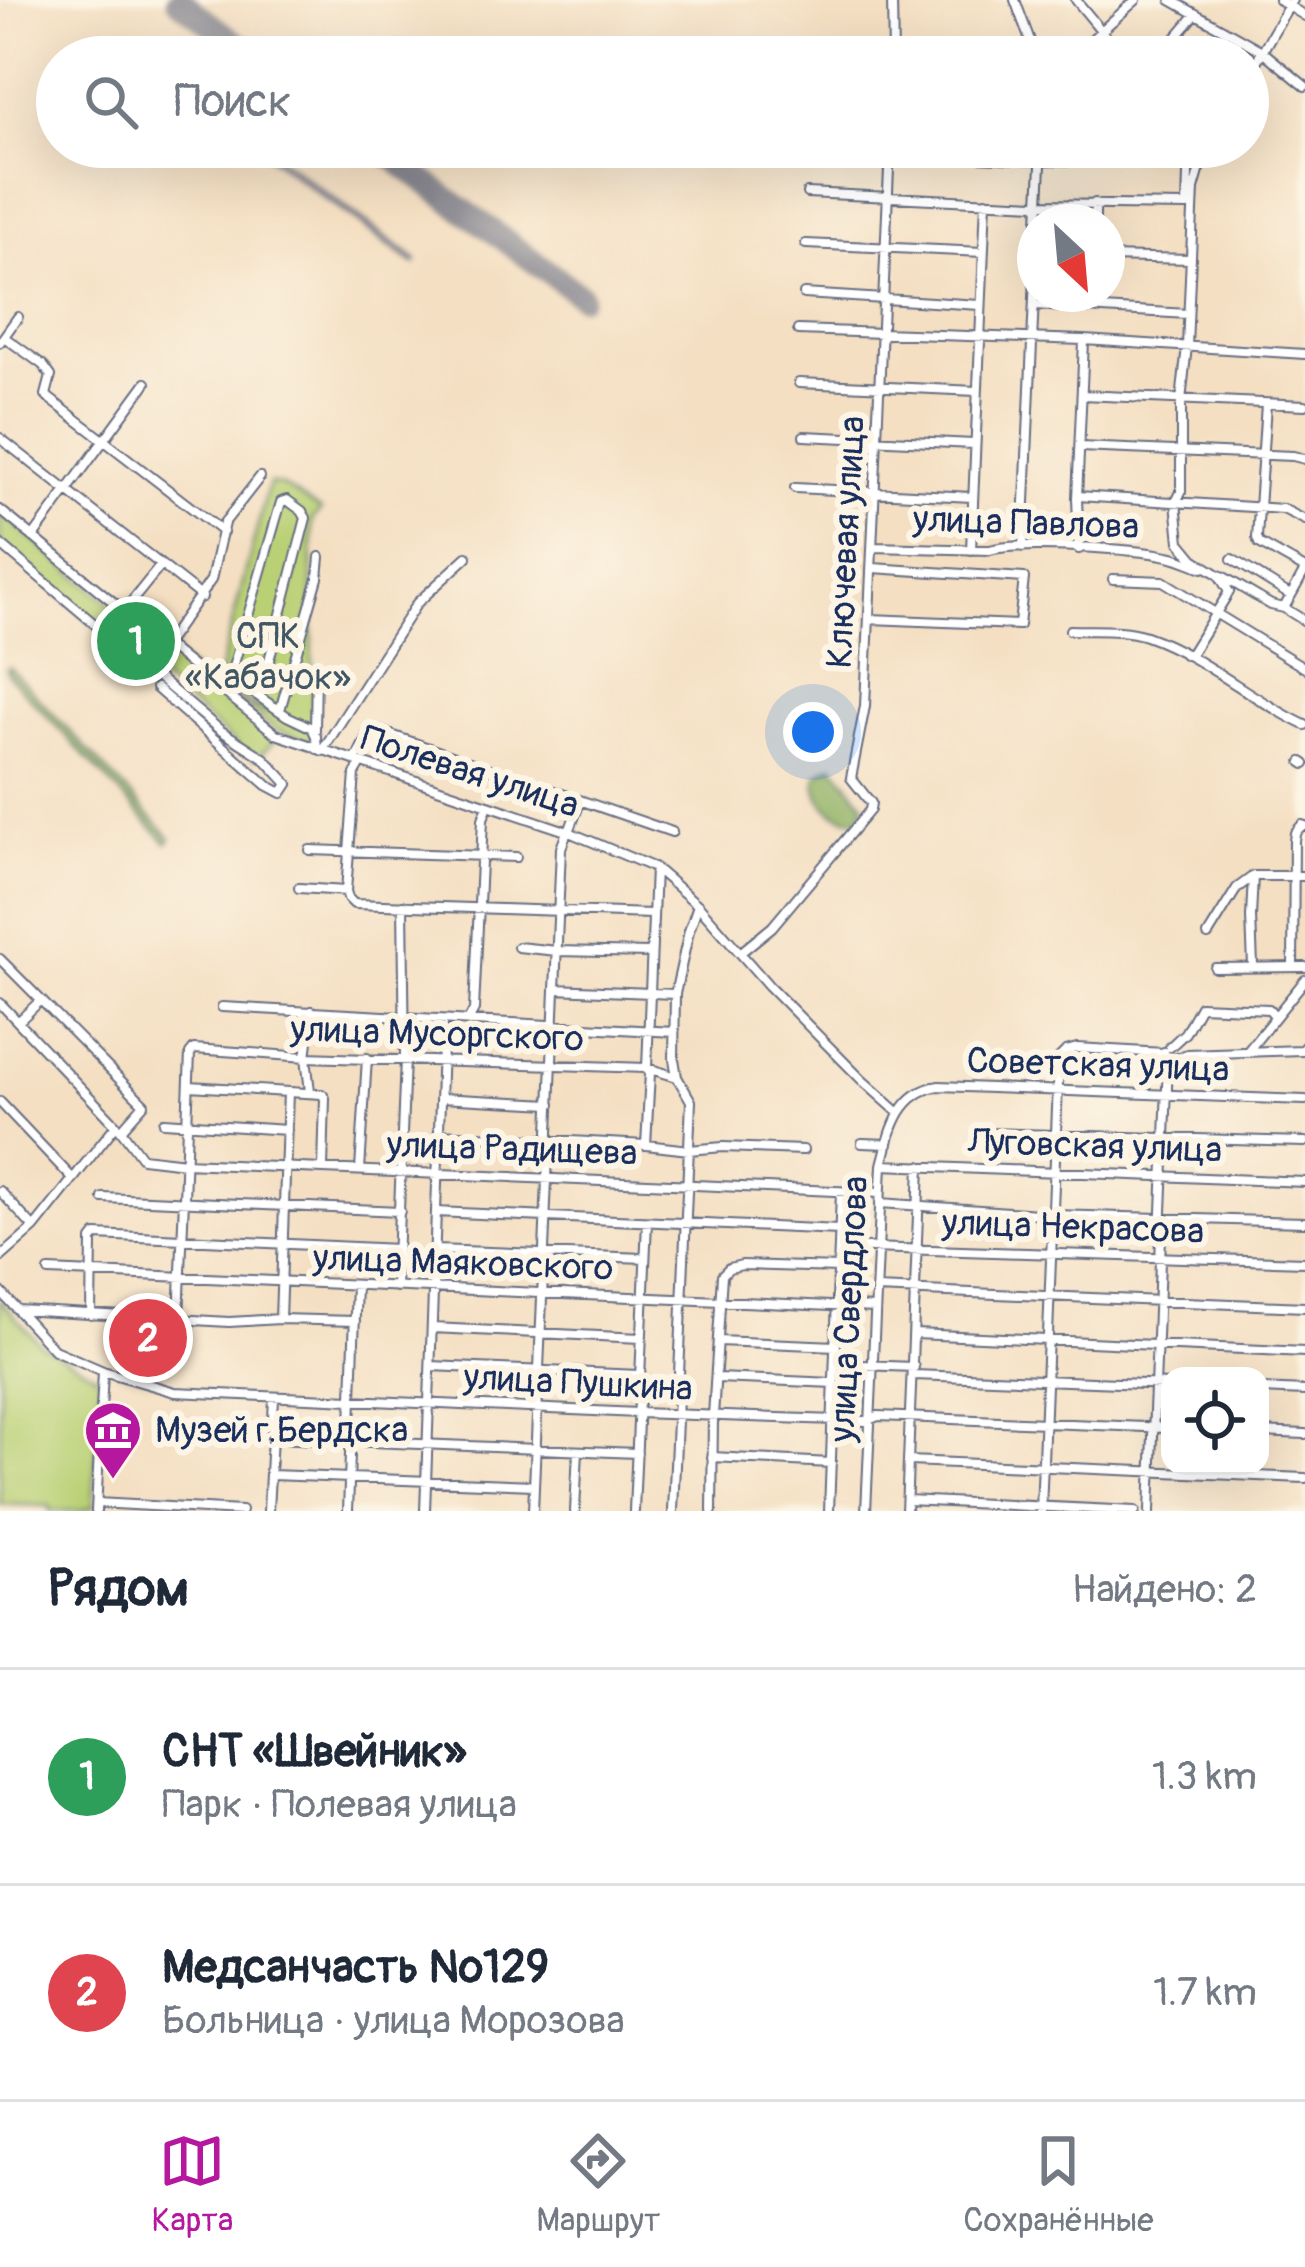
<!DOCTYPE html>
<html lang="ru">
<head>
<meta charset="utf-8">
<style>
  :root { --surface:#fff; --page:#f6f6f7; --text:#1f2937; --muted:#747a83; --line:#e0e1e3; --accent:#b5179e }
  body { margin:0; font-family:Pangolin,sans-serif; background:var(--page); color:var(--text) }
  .controls { position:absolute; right:36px; bottom:36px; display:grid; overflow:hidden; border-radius:24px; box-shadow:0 12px 48px #0002 }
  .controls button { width:108px; height:108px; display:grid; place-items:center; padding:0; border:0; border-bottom:3px solid var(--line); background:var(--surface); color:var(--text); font:60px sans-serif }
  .compass { position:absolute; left:1017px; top:204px; width:108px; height:108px; border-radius:50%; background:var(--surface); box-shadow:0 12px 48px #0002; rotate:154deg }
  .you { position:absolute; left:813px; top:732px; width:42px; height:42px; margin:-30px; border:9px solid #fff; border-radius:50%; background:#1a73e8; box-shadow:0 0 0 18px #1a73e833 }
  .badge { display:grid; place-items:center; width:78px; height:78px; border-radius:50%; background:var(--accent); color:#fff; font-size:39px; font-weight:700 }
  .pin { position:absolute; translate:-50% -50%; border:6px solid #fff; box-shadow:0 3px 12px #0006 }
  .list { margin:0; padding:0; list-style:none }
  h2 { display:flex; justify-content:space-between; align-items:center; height:156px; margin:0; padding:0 48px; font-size:51px }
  h2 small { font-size:39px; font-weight:400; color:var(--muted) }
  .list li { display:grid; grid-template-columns:78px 1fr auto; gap:36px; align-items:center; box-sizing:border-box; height:216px; padding:0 48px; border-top:3px solid var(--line) }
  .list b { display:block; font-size:45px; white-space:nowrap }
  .list p { margin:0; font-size:39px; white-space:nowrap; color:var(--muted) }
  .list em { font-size:39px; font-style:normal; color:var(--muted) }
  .icon { flex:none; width:66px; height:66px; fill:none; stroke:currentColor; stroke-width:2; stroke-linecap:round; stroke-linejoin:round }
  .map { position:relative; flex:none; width:1305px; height:1511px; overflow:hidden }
  .search { position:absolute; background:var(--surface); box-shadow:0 12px 48px #0002; left:36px; right:36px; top:36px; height:132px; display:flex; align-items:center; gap:30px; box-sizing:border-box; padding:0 42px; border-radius:66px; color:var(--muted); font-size:45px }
  .sheet { height:588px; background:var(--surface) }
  nav { display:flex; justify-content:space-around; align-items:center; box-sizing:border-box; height:168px; border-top:3px solid var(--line); background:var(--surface); font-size:33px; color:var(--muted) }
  nav a { display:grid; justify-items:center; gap:6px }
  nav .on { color:var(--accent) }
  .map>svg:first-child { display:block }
</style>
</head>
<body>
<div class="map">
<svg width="1305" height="1511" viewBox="0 0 1305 1511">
  <rect width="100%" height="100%" fill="#fcf5e5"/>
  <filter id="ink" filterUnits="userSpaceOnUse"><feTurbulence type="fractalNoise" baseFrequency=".00833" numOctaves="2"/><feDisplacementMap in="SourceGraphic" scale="24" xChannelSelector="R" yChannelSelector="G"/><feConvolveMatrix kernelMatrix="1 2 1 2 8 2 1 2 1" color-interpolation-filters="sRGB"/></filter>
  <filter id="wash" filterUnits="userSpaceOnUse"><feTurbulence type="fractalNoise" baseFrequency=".004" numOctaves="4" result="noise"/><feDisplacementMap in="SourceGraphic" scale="48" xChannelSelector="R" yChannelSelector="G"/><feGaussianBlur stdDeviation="2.7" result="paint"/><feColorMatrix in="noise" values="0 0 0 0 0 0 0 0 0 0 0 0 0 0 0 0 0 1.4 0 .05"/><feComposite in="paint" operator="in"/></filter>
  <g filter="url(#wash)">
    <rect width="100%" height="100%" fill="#f4dfc2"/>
    <!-- green -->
    <path fill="#b9d074" stroke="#6a8069" stroke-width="3" d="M269,483L281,485L321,510L312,520L313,742L276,730L209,676L213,674L249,705L267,713L219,674Z
      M0,513L276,739L255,760L0,543Z
      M0,1300L40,1344L100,1377L93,1508H86L85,1511H50V1506L0,1504Z"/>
    <!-- forest -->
    <path fill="#92b266" stroke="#567062" stroke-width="3" d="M9,667L171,838L167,843L9,676L6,669Z
      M833,765L864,803V810L857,819C834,820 812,798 817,775Z"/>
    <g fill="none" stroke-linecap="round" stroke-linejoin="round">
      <!-- taxiway -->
      <path stroke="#888790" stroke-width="9" d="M102,46L121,57
        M260,147L414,261"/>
      <!-- runway -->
      <path stroke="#888790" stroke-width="24" d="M178,0L255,57
        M378,147L581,296"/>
    </g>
  </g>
  <g filter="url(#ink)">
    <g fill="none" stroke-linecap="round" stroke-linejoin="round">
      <defs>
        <path id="minor" d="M892,0L893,57
          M1015,0L1036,57
          M1076,0L1123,57
          M1171,0L1262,51L1305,86
          M1279,0L1305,16
          M1174,40L1202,57
          M1072,57L1136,0
          M1155,57L1174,40L1195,15
          M1248,76L1292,0
          M764,147L1041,160L1183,163L1188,173L1187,206L1036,204L807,193
          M1038,222L1042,147
          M1095,222V203
          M806,244L983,252
          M1107,257L1191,259
          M804,294L980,305
          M1034,305L1188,314
          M1090,307L1091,294
          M798,330L1084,340L1305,354
          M4,337L43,365L51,376L46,395L50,399L223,532
          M0,342L18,317
          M799,383L977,391
          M1082,395L1305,405
          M1266,404L1257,538L1259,543L1305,569
          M804,436L974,444
          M0,438L202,597
          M1080,447L1293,456L1305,459
          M795,488L972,497
          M1078,496L1283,509L1305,520
          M0,510L276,734L569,832L655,868L698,905L769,986L862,1080L899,1113
          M33,537L146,383
          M0,544L220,730L264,758L288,784L282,793L267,785L156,688
          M873,547L990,550C1019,541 1135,549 1168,556C1180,558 1191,564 1203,568
          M1023,547L1035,275
          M1079,549L1077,498L1084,341
          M971,550L986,201
          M1232,559L1290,595
          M1222,576L1271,605L1284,608L1305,621
          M1113,579L1163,581L1305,668
          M1284,608L1305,570
          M124,611L161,565
          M870,619L1019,625L1024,578L873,568
          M1070,630C1094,631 1123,628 1146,636C1203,656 1251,700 1305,725
          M165,645L211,580L224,523L260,477
          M1186,655L1191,653L1229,592L1219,575L1194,559L1180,542L1176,502L1181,492V401L1187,346L1194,189L1206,147
          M260,695L306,518L302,511L287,500L281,502L231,674L235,680L287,716L312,728L316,736L317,749
          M280,710L318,578L320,557
          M315,730L316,670
          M322,751L417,603L467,557
          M355,761L371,728L672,832
          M1302,762L1305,764
          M569,832L580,802
          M310,850L516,857
          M1253,876L1251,917L1253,966
          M1253,876H1305
          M299,888L346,891L348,898L354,904L652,914
          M346,891L355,774L361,764
          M1208,935L1237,888L1252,877
          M518,947L557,951L650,953
          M740,953L772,927L870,810L871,803L851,778L865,706L890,147
          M0,959L144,1104L121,1130
          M1293,967L1294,841L1295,833L1302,825L1305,826
          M1215,968L1305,967
          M555,989L675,994
          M0,1003L121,1130L142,1158L185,1163L880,1193
          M222,1007L674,1032
          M468,1021L474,1010L483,819L488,805
          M18,1022L40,1001
          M1170,1047L1185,1033L1200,1006L1269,1009L1275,1016
          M1247,1052L1305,980
          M1168,1062L1187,1054L1302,1050L1305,1046
          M189,1086L322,1094L325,1098L323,1168
          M310,1092L306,1057L312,1011
          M440,1098L551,1104
          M0,1102L73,1179
          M164,1122L287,1130
          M986,1133L1305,1142
          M439,1134L646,1145L689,1150L723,1147L803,1150
          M862,1143L888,1144
          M646,1145L650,1073L647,1068L655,868
          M882,1165L1305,1182
          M360,1170L367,1058
          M0,1191L34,1228
          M103,1198L400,1211
          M880,1203L1053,1215L1305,1222
          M436,1212L840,1230
          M839,1247L1305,1262
          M435,1250L645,1258
          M0,1258L34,1228L116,1125
          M49,1271L875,1308
          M396,1287L405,1058L403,905
          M876,1289L1305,1307
          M0,1291L54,1350L103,1371L175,1392L638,1413L866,1421L878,1416L1170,1428
          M18,1310L229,1322L280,1319L355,1321
          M91,1315L92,1240L96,1235L398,1249
          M179,1319L190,1054L194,1049L306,1057L647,1068L677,1077
          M280,1319L288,1092
          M432,1328L641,1338
          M915,1334L1305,1352
          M718,1341L836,1346
          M835,1364L914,1367
          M431,1366L639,1375
          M914,1375L1170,1385
          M717,1378L834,1383
          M1260,1389L1305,1391
          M1260,1432L1305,1434
          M273,1438L637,1453
          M712,1457L831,1463
          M909,1461L1305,1478
          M271,1475L534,1485
          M907,1500L1135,1511
          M97,1503L241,1511
          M96,1511L103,1371
          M268,1511L274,1399
          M348,1511L356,1285
          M425,1511L443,1020
          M533,1511L561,848L567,832
          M575,1511L578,1451
          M634,1511L647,1222
          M673,1511L691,1101L677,1077L674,1059L675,994L689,931L698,905
          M712,1511L713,1416L722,1275L729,1268L742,1265L839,1268
          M829,1511L841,1192
          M866,1511L882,1165C891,1130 899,1092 939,1086L1305,1100
          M906,1511L920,1166
          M1041,1511L1059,1058L1066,1051L1077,1048L1164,1053
          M1150,1511L1168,1062L1164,1052"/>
      </defs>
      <!-- minor casing -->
      <use href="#minor" stroke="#676d81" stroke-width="12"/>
      <!-- minor -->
      <use href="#minor" stroke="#fff" stroke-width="8"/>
    </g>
  </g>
  <!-- icons -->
  <defs>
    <symbol id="museum-pin" viewBox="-11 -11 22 30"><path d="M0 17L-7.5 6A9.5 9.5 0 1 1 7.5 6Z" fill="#b5179e" stroke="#fcf5e5"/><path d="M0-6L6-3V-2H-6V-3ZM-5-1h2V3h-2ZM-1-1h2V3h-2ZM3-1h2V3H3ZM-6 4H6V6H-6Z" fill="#fff"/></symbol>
  </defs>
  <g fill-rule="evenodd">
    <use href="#museum-pin" x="80" y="1397" width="66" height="90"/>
  </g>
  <g text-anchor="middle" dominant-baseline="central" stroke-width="12" stroke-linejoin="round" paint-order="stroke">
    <!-- street labels -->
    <g font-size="36" fill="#1b2f5e" stroke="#fcf5e5">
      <text transform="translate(1026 523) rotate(2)">улица Павлова</text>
      <text transform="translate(846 542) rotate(-87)">Ключевая улица</text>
      <text transform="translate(470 772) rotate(18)">Полевая улица</text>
      <text transform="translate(437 1034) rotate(2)">улица Мусоргского</text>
      <text transform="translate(1098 1065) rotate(2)">Советская улица</text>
      <text transform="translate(1095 1146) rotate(2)">Луговская улица</text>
      <text transform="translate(512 1149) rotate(2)">улица Радищева</text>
      <text transform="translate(1073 1227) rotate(2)">улица Некрасова</text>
      <text transform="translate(463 1263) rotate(2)">улица Маяковского</text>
      <text transform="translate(849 1309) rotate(-87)">улица Свердлова</text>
      <text transform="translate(578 1383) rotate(3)">улица Пушкина</text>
    </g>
    <!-- park labels -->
    <g font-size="36" fill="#425764" stroke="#fcf5e5">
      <text x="268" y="636">СПК<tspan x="268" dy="41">«Кабачок»</tspan></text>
    </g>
    <!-- poi labels -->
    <g font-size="36" fill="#1b2f5e" stroke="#fcf5e5" text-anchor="start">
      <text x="155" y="1430">Музей г.Бердска</text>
    </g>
  </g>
</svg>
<div class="controls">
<button><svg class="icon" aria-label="locate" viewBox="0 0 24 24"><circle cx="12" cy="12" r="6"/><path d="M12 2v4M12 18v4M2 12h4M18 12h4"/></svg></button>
</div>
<svg class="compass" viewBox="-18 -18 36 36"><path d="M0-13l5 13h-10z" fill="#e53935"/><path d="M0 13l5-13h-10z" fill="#747a83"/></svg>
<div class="you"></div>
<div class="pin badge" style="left:136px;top:641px;background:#2e9e5b">1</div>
<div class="pin badge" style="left:148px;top:1338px;background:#e0444e">2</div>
<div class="search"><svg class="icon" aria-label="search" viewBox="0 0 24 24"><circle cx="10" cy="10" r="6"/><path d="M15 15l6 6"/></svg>Поиск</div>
</div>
<section class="sheet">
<h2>Рядом<small>Найдено: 2</small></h2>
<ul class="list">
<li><span class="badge" style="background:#2e9e5b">1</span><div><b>СНТ «Швейник»</b><p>Парк · Полевая улица</p></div><em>1.3 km</em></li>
<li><span class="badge" style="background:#e0444e">2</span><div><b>Медсанчасть №129</b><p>Больница · улица Морозова</p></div><em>1.7 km</em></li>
</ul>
</section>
<nav>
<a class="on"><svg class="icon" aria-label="map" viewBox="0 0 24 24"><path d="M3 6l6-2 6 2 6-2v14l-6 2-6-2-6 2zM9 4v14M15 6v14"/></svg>Карта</a>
<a><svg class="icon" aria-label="directions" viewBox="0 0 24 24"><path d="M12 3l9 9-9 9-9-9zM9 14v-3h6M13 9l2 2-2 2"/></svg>Маршрут</a>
<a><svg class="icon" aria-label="saved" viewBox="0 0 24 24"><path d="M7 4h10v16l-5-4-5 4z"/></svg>Сохранённые</a>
</nav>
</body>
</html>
